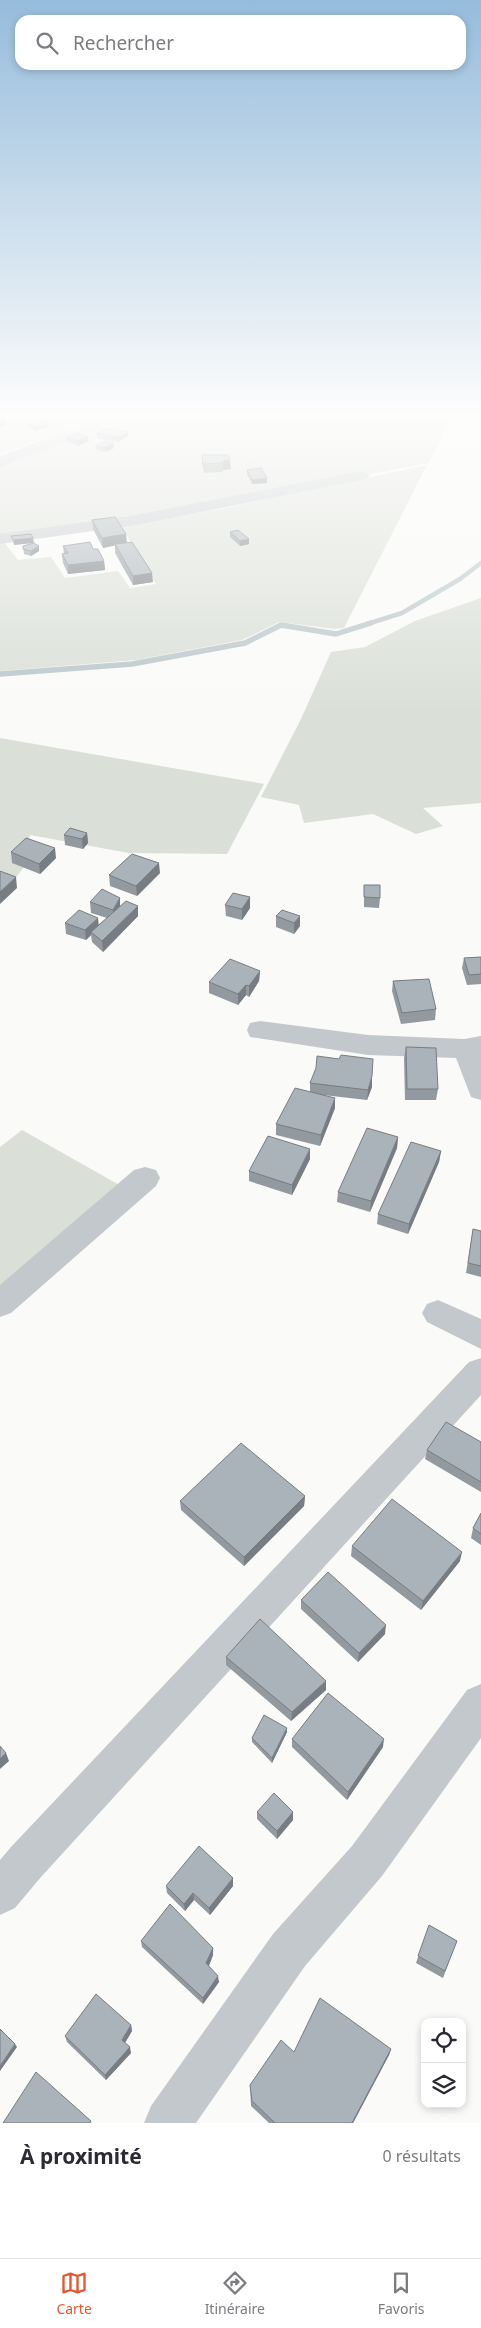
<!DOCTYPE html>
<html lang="fr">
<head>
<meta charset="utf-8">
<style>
  :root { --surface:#fff; --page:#f7f7f7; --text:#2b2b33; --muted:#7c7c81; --line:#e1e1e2; --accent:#e4572e }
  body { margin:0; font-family:"Noto Sans",sans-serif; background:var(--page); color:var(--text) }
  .controls { position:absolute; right:15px; bottom:15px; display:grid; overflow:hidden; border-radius:10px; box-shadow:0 2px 8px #0003 }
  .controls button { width:45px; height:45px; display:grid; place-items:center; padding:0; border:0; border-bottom:1px solid var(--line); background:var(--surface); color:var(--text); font:25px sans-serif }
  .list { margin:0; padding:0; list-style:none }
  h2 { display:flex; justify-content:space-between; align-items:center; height:65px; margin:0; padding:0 20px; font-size:21px }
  h2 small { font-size:16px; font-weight:400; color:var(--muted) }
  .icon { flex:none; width:28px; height:28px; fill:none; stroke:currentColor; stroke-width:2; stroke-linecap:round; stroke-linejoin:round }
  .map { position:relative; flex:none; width:481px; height:2123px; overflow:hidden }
  .search { position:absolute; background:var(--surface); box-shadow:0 2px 8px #0003; left:15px; right:15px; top:15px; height:55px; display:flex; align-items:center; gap:12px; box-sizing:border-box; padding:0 18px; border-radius:15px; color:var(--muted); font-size:19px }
  .sheet { height:135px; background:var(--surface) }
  nav { display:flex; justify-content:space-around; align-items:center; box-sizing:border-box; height:70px; border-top:1px solid var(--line); background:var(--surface); font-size:14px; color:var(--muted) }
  nav a { display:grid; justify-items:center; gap:2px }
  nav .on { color:var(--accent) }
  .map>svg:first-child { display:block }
</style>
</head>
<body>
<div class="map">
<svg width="481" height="2123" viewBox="0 0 481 2123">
  <rect width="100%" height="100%" fill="#fafaf8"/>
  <!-- green -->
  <path fill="#dadfd7" d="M0,418H101L0,454Z
    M122,418H451L429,463L214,504L0,536V464Z
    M427,465L344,628L335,629L279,622L242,640L136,660L0,671V542H4L18,560L51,557L65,578L118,571L130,588L156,584L121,526L220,509Z
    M481,598V803L423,808L443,826L416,834L373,814L304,823L299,805L261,797L301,719L331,652L365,647L415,621Z
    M0,738L264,784L227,854L129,853L30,835L24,867L14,880L0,870Z
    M22,1130L130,1191L0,1296V1147Z"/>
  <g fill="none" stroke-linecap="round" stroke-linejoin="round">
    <!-- stream-far1 -->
    <path stroke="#bbc7cb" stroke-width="4.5" d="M367,624L402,613L460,579L481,563"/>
    <!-- stream -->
    <path stroke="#bbc7cb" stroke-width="5.5" d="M0,674L132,664L245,643L281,625L336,634L371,623"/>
    <!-- minor -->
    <path fill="#c3c8cc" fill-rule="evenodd" d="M100,418H122L120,421L0,467V456Z
      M361,471L367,473L369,476L367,479L136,525L0,544V534L136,515Z
      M260,1021L368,1035L464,1039L481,1036V1100L471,1097L456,1058L368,1055L250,1037L247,1030L250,1023Z
      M145,1167L156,1170L160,1178L156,1186L11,1313L0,1317V1285L134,1170Z
      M438,1300L481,1319V1349L427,1322L422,1313L427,1304Z
      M481,1358V1395L41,1877L15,1908L0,1915V1860L11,1847L469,1362Z
      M481,1684V1738L382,1876L305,1966L196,2123H144L151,2106L273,1934L352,1846L467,1690Z"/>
  </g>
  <!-- wall -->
  <path fill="#929a9f" d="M27,422L48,423L49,427L35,431L27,426Z
    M97,433L128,436L118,442L97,438Z
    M66,437L89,441L78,446L66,441Z
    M113,443L114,448L105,452L97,450L96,446Z
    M202,455H228L231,469L223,470L222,472L204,473L202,464Z
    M247,470L267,478V483L252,484L247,474Z
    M92,520L127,542L153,582L133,585L115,553V545L103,548L93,529Z
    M230,532L249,539V544L240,546L230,537Z
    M23,546L39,551L31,556L24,554Z
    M63,546L104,561L105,570L68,574L63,563L62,554H64Z
    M87,833L88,843L83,849L65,845L64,835Z
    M11,852L56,858L40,874L12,863Z
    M160,873L137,896L110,886L109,875Z
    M364,885L380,898L379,908L364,907Z
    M250,897V908L242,920L226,916L225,905Z
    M120,898V906H138V916L103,952L92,942L91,935L86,940L66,934L65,923L98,925L107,918L91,913L90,902Z
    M282,910L300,926L294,934L276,927V916Z
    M481,957V984L467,985L462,968L464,958Z
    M260,971L259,981L249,997L246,995L238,1005L209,993V982Z
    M393,981L436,1009L435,1020L401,1024L392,991Z
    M406,1047L438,1089L436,1100H405L404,1058Z
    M310,1083L372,1087L367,1100L323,1095L335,1108L320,1146L276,1135V1124L310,1092Z
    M398,1137L397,1148L370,1212L337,1202L338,1192Z
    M310,1149V1159L292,1195L249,1181V1171Z
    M441,1151L439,1162L408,1234L377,1224L378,1214Z
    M473,1229L481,1231V1277L466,1273Z
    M481,1442V1492L425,1459L427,1450Z
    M305,1496L304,1506L244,1566L181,1510L180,1501Z
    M481,1513V1545L471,1538L473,1528Z
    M352,1546L460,1561L421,1610L351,1556Z
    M301,1600L385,1634L358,1662L301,1609Z
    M226,1657L326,1681V1690L291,1721L226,1665Z
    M287,1728V1732L272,1763L252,1742V1738Z
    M292,1739L383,1747L347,1800L292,1747Z
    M257,1812H293V1820L277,1839L257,1819Z
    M166,1886H233L210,1915L194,1900L185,1911L167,1893Z
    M429,1925L457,1941L443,1978L416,1963Z
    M141,1941L213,1948V1955L209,1966L219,1982L203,2004L142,1947Z
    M131,2025L132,2031L125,2043L131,2053L106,2080L67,2042L65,2036Z
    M391,2049L389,2055L353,2123H269L251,2106L250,2085L294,2052Z"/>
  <!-- shaded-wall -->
  <path fill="#777d82" d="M6,421V425L0,427V423Z
    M48,423L49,427L35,431L34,427Z
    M128,432V436L118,442V438Z
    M88,437L89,441L78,446V441Z
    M113,443L114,448L105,452V448Z
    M230,460L231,469L223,470L222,472L223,461Z
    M267,478V483L252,484V480Z
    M126,534L127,543L103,548L102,538Z
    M33,538L34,543L14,545L13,540Z
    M249,539V544L240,546V541Z
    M39,546V551L31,556V551Z
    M104,561L105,570L68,574V565Z
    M152,573L153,582L133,585V576Z
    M87,833L88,843L83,849L82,839Z
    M55,848L56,858L40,874L39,864Z
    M159,863L160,873L137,896L136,886Z
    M16,877L17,888L0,904V892Z
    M250,897V908L242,920V909Z
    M120,898V908L114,920L113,910Z
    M138,906V916L103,952L102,941Z
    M300,916V926L294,934V923Z
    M98,918L99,928L91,932V935L86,940L85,930Z
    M260,971L259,981L249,997V986Z
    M246,985V995L238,1005V994Z
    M372,1076V1087L367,1100L368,1090Z
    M335,1098V1108L320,1146L321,1135Z
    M398,1137L397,1148L370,1212L371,1201Z
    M310,1149V1159L292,1195V1185Z
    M441,1151L439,1162L408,1234L409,1224Z
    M305,1496L304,1506L244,1566V1557Z
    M462,1552L460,1561L421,1610L423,1601Z
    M386,1625L385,1634L358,1662L359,1653Z
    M326,1681V1690L291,1721L292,1712Z
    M287,1728V1732L272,1763V1758Z
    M384,1739L383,1747L347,1800L348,1792Z
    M6,1753L9,1761L0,1769V1759Z
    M293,1812V1820L277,1839V1831Z
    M233,1878V1886L210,1915L209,1908Z
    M193,1893L194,1900L185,1911L184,1904Z
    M213,1948V1955L207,1970L206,1963Z
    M218,1976L219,1982L203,2004V1998Z
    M131,2025L132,2031L123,2046L122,2040Z
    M15,2044L17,2047L0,2071V2066Z
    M130,2047L131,2053L106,2080L105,2075Z
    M391,2049L389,2055L353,2123H352Z"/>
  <!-- building -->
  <path fill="#aab3b9" stroke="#777d82" d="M0,418H1L6,421L0,423Z
    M41,418L48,423L34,427L27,422Z
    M106,428L128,432L118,438L97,433Z
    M77,433L88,437L78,441L66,437Z
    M105,441L113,443L105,448L96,446Z
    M202,455H228L230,460L223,461L222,463L203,464Z
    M261,468L267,478L252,480L247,470Z
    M115,517L126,534L102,538L92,520Z
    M238,530L249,539L240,541L230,532Z
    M31,534L33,538L13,540L11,536Z
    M90,542L93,549H98L104,561L68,565L62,554L68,553L63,546Z
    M132,542L152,573L133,576L115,544Z
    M34,543L39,546L31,551L23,549V546Z
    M70,828L87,833L82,839L64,835Z
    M26,838L55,848L39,864L11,852Z
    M132,854L159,863L136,886L109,875Z
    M0,871L16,877L0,892Z
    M364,885H380V898L364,897Z
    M102,889L120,898L113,910L90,902Z
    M233,893L250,897L242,909L225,905Z
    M126,901L138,906L102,941L91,932Z
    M79,910L98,918L85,930L65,923Z
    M282,910L300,916L294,923L276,916Z
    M481,957V974L469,975L464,958Z
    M230,959L260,971L249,986L246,985L238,994L209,982Z
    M429,979L436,1009L402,1013L393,981Z
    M406,1047L436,1048L438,1089H407Z
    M341,1055L373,1059L372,1076L368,1090L310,1083L316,1068L317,1056L339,1059Z
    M295,1088L335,1098L321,1135L276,1124Z
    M367,1128L398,1137L371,1201L338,1192Z
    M268,1136L310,1149L292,1185L249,1171Z
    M411,1142L441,1151L409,1224L378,1214Z
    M473,1229L481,1231V1266L468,1263Z
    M446,1422L481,1442V1482L427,1450Z
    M241,1443L305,1496L244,1557L180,1501Z
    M392,1499L462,1552L423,1601L352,1546Z
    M481,1513V1534L473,1528Z
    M328,1572L386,1625L359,1653L301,1600Z
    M260,1619L326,1681L292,1712L226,1657Z
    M328,1693L384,1739L348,1792L292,1739Z
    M264,1715L287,1728L272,1758L252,1738Z
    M0,1746L6,1753L0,1759Z
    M274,1793L293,1812L277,1831L257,1812Z
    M199,1846L233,1878L209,1908L193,1893L184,1904L166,1886Z
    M170,1904L213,1948L206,1963L218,1976L203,1998L141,1941Z
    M429,1925L457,1941L445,1971L418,1956Z
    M96,1994L131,2025L122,2040L130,2047L105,2075L65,2036Z
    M320,1998L391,2049L352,2123H275L252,2101L250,2085L281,2040L294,2052Z
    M0,2029L15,2044L0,2066Z
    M36,2072L91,2121L90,2123H3Z"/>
  <!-- sky -->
  <linearGradient id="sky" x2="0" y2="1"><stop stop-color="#96bcdc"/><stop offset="0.58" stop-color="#fdfdfc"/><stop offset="1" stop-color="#fdfdfc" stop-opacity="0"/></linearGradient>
  <rect width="481" height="715" fill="url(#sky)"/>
</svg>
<div class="controls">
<button><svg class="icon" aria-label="locate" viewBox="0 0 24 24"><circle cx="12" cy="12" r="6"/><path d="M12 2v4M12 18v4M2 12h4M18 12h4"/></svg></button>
<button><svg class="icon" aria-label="layers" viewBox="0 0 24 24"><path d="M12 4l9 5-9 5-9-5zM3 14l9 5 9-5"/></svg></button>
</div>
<div class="search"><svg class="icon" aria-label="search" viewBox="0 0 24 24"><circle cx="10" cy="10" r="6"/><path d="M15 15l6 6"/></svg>Rechercher</div>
</div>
<section class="sheet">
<h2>À proximité<small>0 résultats</small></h2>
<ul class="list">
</ul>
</section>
<nav>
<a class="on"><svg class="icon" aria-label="map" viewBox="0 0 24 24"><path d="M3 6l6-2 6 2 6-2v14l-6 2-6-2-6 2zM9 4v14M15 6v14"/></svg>Carte</a>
<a><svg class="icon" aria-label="directions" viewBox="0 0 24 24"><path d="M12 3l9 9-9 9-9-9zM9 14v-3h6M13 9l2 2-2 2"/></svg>Itinéraire</a>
<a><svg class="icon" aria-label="saved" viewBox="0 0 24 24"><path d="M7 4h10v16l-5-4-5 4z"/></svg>Favoris</a>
</nav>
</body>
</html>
